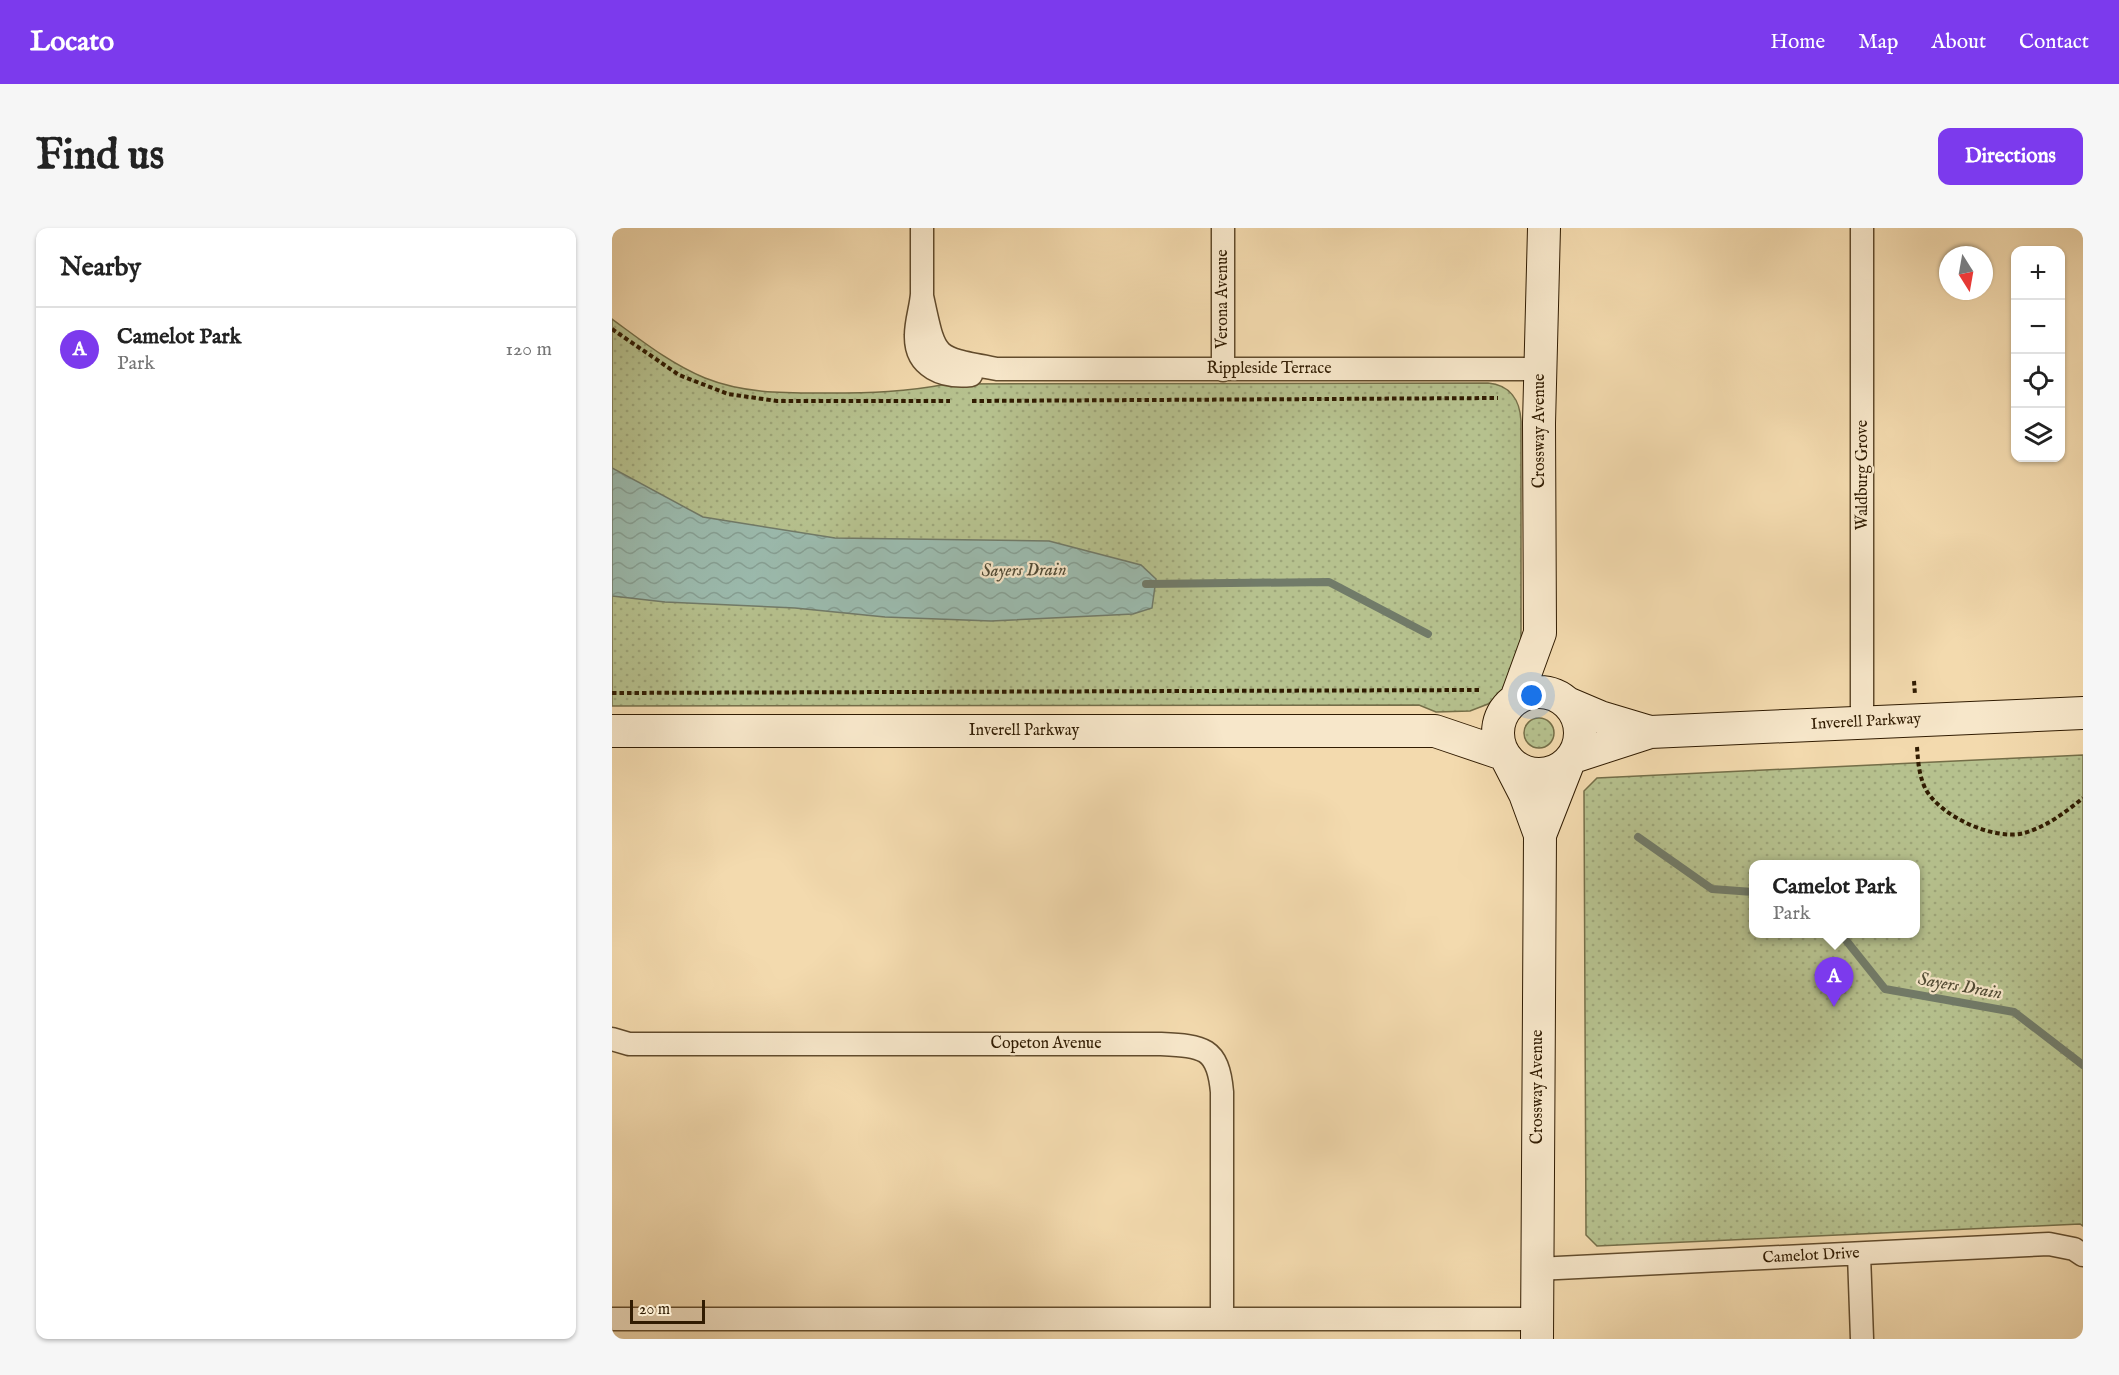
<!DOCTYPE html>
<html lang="en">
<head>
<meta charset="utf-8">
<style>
  :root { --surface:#fff; --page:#f6f6f6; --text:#222; --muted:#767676; --line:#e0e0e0; --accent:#7c3aed }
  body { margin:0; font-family:"IM FELL English",serif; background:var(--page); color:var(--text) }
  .controls { position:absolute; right:18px; top:18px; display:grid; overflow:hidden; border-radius:12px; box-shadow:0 2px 4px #0004 }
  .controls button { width:54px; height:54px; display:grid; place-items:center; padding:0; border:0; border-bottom:2px solid var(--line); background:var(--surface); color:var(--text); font:30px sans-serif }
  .compass { position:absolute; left:1327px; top:18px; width:54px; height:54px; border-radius:50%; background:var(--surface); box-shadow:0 2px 4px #0004; rotate:169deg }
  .scale { position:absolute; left:18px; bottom:15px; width:75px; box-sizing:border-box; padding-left:6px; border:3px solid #311c02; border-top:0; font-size:16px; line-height:21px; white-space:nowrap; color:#311c02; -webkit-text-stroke:4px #f7e7ca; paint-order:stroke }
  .you { position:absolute; left:920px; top:468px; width:21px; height:21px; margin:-15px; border:4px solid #fff; border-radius:50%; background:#1a73e8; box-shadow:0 0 0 9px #1a73e833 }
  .badge { display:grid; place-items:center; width:39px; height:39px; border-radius:50%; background:var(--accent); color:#fff; font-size:20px; font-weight:700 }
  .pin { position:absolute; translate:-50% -50px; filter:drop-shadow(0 2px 3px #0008) }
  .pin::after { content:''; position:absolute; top:32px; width:21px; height:18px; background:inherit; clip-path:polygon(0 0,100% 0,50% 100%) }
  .popup { position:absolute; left:1137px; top:632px; width:171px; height:78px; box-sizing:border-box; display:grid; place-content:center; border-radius:12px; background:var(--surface); filter:drop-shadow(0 2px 4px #0005); font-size:20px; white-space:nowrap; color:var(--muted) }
  .popup b { font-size:22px; color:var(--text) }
  .popup::after { content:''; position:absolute; left:50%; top:100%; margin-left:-12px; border:12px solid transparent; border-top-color:var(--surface) }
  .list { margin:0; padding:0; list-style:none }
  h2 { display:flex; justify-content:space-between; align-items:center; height:78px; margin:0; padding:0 24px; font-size:26px }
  h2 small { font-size:20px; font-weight:400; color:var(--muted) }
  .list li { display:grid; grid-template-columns:39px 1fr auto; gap:18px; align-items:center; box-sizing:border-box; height:84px; padding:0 24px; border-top:2px solid var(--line) }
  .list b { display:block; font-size:22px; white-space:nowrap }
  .list p { margin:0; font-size:20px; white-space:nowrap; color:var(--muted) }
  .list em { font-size:20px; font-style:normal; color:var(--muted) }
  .icon { flex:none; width:33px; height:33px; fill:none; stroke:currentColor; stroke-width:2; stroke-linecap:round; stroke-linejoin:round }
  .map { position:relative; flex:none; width:1471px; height:1111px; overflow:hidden; border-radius:12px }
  header { display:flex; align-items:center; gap:36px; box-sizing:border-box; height:84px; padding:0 30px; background:var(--accent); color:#fff }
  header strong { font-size:28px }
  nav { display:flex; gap:33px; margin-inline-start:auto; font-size:21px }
  .intro { display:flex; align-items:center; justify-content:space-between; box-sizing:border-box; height:144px; padding:0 36px }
  h1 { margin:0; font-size:42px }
  .button { padding:15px 27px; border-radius:12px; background:var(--accent); color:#fff; font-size:21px; font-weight:700 }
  main { display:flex; gap:36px; padding:0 36px }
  aside { flex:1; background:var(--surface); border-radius:12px; box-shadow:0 2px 4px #0004 }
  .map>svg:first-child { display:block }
</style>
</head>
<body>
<header>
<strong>Locato</strong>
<nav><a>Home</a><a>Map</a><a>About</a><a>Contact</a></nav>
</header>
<div class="intro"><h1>Find us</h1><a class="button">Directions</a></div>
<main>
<aside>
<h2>Nearby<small></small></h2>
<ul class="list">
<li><span class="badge">A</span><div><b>Camelot Park</b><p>Park</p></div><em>120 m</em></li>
</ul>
</aside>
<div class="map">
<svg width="1471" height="1111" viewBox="0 0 1471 1111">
  <defs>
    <pattern id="green-dots" width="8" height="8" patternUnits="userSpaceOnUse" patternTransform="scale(1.5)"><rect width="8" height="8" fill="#b6c18e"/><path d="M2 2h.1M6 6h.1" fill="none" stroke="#9da579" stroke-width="1.8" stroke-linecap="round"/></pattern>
    <pattern id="water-waves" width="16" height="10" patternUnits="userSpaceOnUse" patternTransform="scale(1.5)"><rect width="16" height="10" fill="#9bbaad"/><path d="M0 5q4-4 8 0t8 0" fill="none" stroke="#869f93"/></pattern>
  </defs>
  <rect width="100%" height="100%" fill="#f3daae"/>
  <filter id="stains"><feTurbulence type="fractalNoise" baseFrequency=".00333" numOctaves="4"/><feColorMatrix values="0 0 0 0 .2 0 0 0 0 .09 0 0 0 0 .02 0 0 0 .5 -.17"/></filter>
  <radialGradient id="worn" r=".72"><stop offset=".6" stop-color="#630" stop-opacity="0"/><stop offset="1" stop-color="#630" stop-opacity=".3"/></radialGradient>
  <!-- green -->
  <path fill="url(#green-dots)" stroke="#746e48" stroke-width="1.5" fill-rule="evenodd" d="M0,91C30,113 59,136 93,150C133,166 174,165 216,165C258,165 294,164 335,156L876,155C898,157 908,172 909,193V413L892,462L876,476L858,483L824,484L807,477L0,478Z
    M912 505a15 15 0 1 1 30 0a15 15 0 1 1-30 0Z
    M1471,527V998L1468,996L985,1018L974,1007L972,563L985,550ZM1303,636V706H1141V636Z"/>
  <!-- water -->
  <path fill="url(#water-waves)" stroke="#717b69" stroke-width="1.5" d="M0,240L91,289L223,310L437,313L529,337L544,351L540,380L521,386L379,393L273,389L183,380L53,374L0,368Z"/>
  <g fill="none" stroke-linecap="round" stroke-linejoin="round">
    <!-- stream -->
    <path stroke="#717b69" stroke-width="8" d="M534,356L717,354L816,406
      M1026,609L1100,661L1141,664
      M1229,706L1273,761L1402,784L1471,837"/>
    <defs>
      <path id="street" d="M310,0C310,22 310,44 310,66C309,80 304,93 304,107C303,140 332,150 359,147
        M611,0V142
        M1250,0V495
        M310,68C324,132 320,129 385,141H928
        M0,811L17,816H549C591,818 606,819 610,864V1091
        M1247,1026L1250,1111
        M925,1041L1437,1016L1462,1021L1471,1027
        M0,1091H924"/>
      <path id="secondary" d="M886 505a41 41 0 1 1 82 0a41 41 0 1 1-82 0Z
        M904,471L928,405L927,195L932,0
        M955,475L988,489L1038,504
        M0,503H823L891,526
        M961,529L1038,504L1471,485
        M895,531L913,566L928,607
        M925,1111L928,607L957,533"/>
    </defs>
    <!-- street casing -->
    <use href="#street" stroke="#624c2d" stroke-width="25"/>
    <!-- secondary casing -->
    <use href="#secondary" stroke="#311c02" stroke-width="34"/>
    <!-- path -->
    <path stroke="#311c02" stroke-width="4" stroke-dasharray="4.5 3" stroke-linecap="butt" d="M0,101L67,147L116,166L165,173H338
      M360,173L886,170
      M1302,453L1303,467
      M0,465L867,462
      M1305,519C1306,533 1307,547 1313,560C1327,588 1382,613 1412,605C1434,599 1454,584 1471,570"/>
    <!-- street -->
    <use href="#street" stroke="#f7e7ca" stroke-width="22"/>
    <!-- secondary -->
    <use href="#secondary" stroke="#f7e7ca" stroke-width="32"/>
  </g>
  <g text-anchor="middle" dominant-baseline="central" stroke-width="4.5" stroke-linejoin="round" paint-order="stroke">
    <!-- street labels -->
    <g font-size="16" fill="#311c02" stroke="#f7e7ca">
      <text transform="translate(611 71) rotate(-90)">Verona Avenue</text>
      <text x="657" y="141">Rippleside Terrace</text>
      <text transform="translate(928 203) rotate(-90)">Crossway Avenue</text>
      <text transform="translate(1251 247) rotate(-90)">Waldburg Grove</text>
      <text transform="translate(1254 494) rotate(-3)">Inverell Parkway</text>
      <text x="412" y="503">Inverell Parkway</text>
      <text x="434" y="816">Copeton Avenue</text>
      <text transform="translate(926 859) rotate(-90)">Crossway Avenue</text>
      <text transform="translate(1199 1028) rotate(-3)">Camelot Drive</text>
    </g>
    <!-- water labels -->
    <g font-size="18" font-style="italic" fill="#514b35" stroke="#f7e7ca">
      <text transform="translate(412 343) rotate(-1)">Sayers Drain</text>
      <text transform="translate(1348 759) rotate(10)">Sayers Drain</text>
    </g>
  </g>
  <rect width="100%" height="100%" filter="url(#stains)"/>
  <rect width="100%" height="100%" fill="url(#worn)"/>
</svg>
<div class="controls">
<button>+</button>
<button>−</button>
<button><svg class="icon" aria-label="locate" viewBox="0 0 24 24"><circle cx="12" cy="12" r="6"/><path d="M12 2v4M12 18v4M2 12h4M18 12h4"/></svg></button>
<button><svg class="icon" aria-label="layers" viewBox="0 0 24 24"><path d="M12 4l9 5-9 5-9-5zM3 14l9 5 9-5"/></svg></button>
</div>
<svg class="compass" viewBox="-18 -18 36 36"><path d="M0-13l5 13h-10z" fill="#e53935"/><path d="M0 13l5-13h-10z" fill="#767676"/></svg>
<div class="scale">20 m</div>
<div class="you"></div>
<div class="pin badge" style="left:1222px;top:779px">A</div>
<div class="popup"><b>Camelot Park</b>Park</div>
</div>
</main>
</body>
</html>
